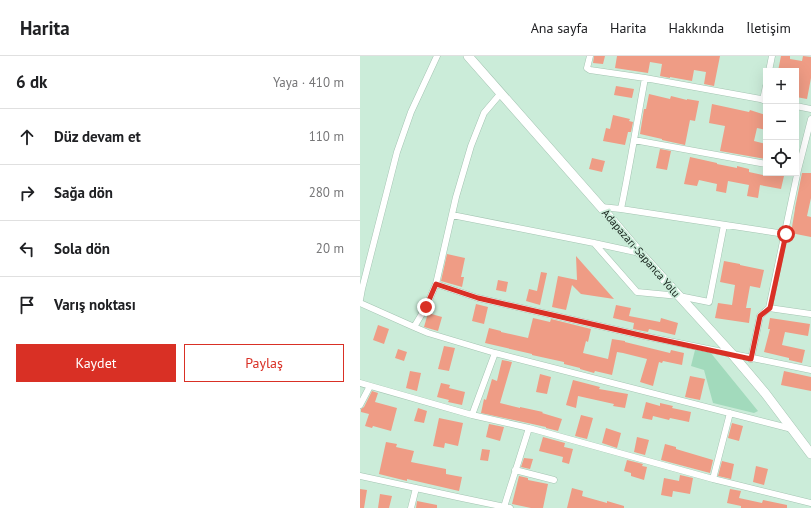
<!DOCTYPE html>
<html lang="tr">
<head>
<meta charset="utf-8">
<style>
  :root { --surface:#fff; --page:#f6f6f6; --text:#202124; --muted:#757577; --line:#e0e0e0; --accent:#d93025 }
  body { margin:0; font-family:"PT Sans",sans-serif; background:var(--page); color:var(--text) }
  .controls { position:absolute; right:12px; top:12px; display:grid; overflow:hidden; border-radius:0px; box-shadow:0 4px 16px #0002 }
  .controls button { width:36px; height:36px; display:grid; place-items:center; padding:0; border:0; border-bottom:1px solid var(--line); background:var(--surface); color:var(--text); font:20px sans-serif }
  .stop { position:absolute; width:12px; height:12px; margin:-9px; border:3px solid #d93025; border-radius:50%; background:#fff }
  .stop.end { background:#d93025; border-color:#fff; box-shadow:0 1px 4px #0008 }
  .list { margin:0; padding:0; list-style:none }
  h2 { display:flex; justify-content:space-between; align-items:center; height:52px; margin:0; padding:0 16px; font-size:17px }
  h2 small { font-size:13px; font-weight:400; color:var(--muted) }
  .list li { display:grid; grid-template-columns:26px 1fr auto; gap:12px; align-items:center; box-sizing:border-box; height:56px; padding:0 16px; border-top:1px solid var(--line) }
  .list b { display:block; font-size:15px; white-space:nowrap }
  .list em { font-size:13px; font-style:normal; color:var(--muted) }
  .actions { display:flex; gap:8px; padding:12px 16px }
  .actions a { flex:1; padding:9px 0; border:1px solid var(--accent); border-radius:0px; text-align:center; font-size:14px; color:var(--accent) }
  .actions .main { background:var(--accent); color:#fff }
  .icon { flex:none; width:22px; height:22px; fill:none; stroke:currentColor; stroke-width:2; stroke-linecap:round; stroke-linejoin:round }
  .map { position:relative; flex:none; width:451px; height:452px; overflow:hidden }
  header { display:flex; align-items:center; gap:24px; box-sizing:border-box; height:56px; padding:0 20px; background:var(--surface); border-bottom:1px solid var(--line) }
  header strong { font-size:19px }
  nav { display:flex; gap:22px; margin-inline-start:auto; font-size:14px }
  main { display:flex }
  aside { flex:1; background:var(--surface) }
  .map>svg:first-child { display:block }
</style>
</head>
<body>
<header>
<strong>Harita</strong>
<nav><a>Ana sayfa</a><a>Harita</a><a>Hakkında</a><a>İletişim</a></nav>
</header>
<main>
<aside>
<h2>6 dk<small>Yaya · 410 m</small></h2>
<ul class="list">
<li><svg class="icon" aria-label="ahead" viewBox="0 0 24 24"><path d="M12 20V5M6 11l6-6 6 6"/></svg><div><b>Düz devam et</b></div><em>110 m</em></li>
<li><svg class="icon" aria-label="right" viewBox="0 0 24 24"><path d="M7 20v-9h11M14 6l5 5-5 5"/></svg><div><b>Sağa dön</b></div><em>280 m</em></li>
<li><svg class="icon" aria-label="left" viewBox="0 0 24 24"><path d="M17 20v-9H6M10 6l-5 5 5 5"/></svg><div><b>Sola dön</b></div><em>20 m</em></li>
<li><svg class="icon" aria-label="arrive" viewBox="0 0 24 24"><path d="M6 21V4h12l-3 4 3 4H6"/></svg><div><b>Varış noktası</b></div></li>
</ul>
<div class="actions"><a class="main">Kaydet</a><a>Paylaş</a></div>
</aside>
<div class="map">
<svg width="451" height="452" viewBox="0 0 451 452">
  <rect width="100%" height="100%" fill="#cbecd9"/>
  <!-- green -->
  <path fill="#a2dabc" d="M335,294L350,296L398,355L394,357L353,347L344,314L331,310Z"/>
  <!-- building -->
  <path fill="#ef9c85" d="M234,0H245L243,8L233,7Z
    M257,0H360L354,30L344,28L346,16L334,14L332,25L310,21V22L300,20L302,8L290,6L288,17L255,12Z
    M421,0H430V3L442,5L443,0L451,1V22L447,43L436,41L439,29H436V15H418Z
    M256,30L274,33L272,42L254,39Z
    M289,38L310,43L311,40L327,44V43L339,45L335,65L330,64L325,89L302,84V83L280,78L284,53H286Z
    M352,48L389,56L390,54L406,59V74L397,72L394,85L406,88V103L360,95L365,70L349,67Z
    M253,59L270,63L269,65L273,66L271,76H268L265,89L243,85L246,72L250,73Z
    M300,93L311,95L307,114L296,112Z
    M330,101L357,107V108L377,112V110L389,113V116L407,120L408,117H410L424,120L421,133L400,129L398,142L387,140L389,129L368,125L366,137L356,135L357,128L339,124L337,130L324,128Z
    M232,102L245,105L242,116L229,113Z
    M442,117H451V142L447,160L451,161V181L431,177L435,153V152Z
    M87,198L105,202L101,221H104L102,231L81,225Z
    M216,200L254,243L221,238L212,229L206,254L192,251L198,220L217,224Z
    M364,205L380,208V209L404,214L400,232L390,230L386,252H391L389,267L355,262L358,247L372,249L375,229L360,226Z
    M181,216L187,217L180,249L166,245L169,233L177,235Z
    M138,224L148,226L146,236L136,234Z
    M116,248L128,251L124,268L112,265Z
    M256,249L271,252L269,260L300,266L301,262L318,267L315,279L289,273L288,276L273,273L274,267L253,262Z
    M68,257L82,261L78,275L64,271Z
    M173,262L190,266L191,263L231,273L228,286L226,285L223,297L248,303L252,283L265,285V286L310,297L311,294L324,297L322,309L303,305L302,307L299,306L293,330L280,326L287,303L263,297L257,296L252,319L235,315L234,317L220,313V312L204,308V306L172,299V298L125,287L129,272L141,275V276L168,282Z
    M410,262L450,268L448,280L425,276L422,289L445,294L442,307L429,304V302L404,296L410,273H408Z
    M18,269L29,273L24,288L13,284Z
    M84,290L95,292L89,315L78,313Z
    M38,293L47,296L44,305L35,302Z
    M142,304L152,306L140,347L160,352V351L183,356L182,357L202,363L198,375L186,372V371L121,357L124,343L126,344L132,323L137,325Z
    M50,315L61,317L57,335L46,332Z
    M424,315L451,321V335L421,329Z
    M180,318L191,321L187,338L176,336Z
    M330,320L345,323L340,344L325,341Z
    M213,324L240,331L239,333L268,338L265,352L253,350L254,348L218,340L216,352L206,349Z
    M81,327L90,329L89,332L105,336L102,349L88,346L89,344L77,341Z
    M12,335L18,337L15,346L37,352L31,375L13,370L12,372L5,370L9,358L1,356V353L4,351Z
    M286,346L300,350V347L313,350L312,352L331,356L329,366L310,362L309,364L293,360L292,364L282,362Z
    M58,352L67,355L64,367L54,365Z
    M221,359L233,362L227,383L215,380Z
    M79,362L103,367L98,390L85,387L84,392L73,390Z
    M372,367L383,370L379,385L368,382Z
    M129,368L144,371L140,385L126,381Z
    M246,372L261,377L257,392L242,387Z
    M183,381L205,387L204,391L213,393L209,408L202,406L203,401L179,395Z
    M277,381L289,384L285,399L274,396Z
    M26,386L37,388L36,391L54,395L51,406L86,413V418L102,421L99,435L47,423V425L19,418Z
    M305,388L316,391V393L353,404L350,417L301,404Z
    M122,393L130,394L128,405L120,404Z
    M164,402L173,403L170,413L161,411Z
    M267,404L283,408L282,410L287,411L284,424L271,420V417L264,415Z
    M362,405L374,408L371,423L358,420Z
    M396,410L408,413L404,429L393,426Z
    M320,419L333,422L330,438L313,435L312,441L301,439L304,422L319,425Z
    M159,420L168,422V424L188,428L183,452H171L152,448Z
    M212,432L223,435L222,440L247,447V445L264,450V452H207Z
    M0,433L7,434L4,452H0Z
    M370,433L381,435L379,442L402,447L403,444L427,449V452H381V450L367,447Z
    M20,438L32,440L29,452H18Z
    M57,445L77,449V452H56Z"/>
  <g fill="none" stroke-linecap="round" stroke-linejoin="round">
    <defs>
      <path id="street" d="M230,0L227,12L230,14L285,22
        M409,15L412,0
        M141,37L124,57L111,90L96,141L76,228L118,242L284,280L451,314
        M403,44L406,30
        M436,50L451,53
        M274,84L406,108
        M241,151L261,153L425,178
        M261,153C270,109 277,66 285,22L406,44
        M92,159L234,187L280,197
        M234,187L277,236L319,240L349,246L364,169
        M76,228L66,251L54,271L68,277L135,297L432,373
        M0,244L2,233L37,96L51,56L77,0
        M0,247L54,271
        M409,252L438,114L451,63
        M391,303L400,260L409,252L451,258
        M0,327L112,359L169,372L353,423L451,447
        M0,349L10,330
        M112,359L135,297
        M155,414L194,424
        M0,420L102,442L150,452
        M353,423L370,357
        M144,451L169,372
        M51,452L56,432"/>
      <path id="secondary" d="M108,0L241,151L280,197L372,298L405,337L451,398"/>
    </defs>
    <!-- street casing -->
    <use href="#street" stroke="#a4c4b2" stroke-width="7"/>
    <!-- secondary casing -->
    <use href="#secondary" stroke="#a4c4b2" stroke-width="10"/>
    <!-- street -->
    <use href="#street" stroke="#fff" stroke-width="6"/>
    <!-- secondary -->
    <use href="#secondary" stroke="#fff" stroke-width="9"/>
  </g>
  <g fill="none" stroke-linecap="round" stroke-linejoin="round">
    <!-- route -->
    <path stroke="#d93025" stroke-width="5" d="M66,251L76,228L118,242L284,280L391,303L400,260L410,252L426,178"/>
  </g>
  <g text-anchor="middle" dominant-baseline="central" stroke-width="3.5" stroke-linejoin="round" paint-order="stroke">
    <!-- street labels -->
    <g font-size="11" fill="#121e17" stroke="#cbecd9">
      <text transform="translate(281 197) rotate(49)">Adapazarı-Sapanca Yolu</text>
    </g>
  </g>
</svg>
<div class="controls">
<button>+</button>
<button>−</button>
<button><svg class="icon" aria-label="locate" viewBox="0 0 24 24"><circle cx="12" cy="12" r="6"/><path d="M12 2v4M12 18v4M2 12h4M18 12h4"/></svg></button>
</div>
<div class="stop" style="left:426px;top:178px"></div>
<div class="stop end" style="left:66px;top:251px"></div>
</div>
</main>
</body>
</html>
